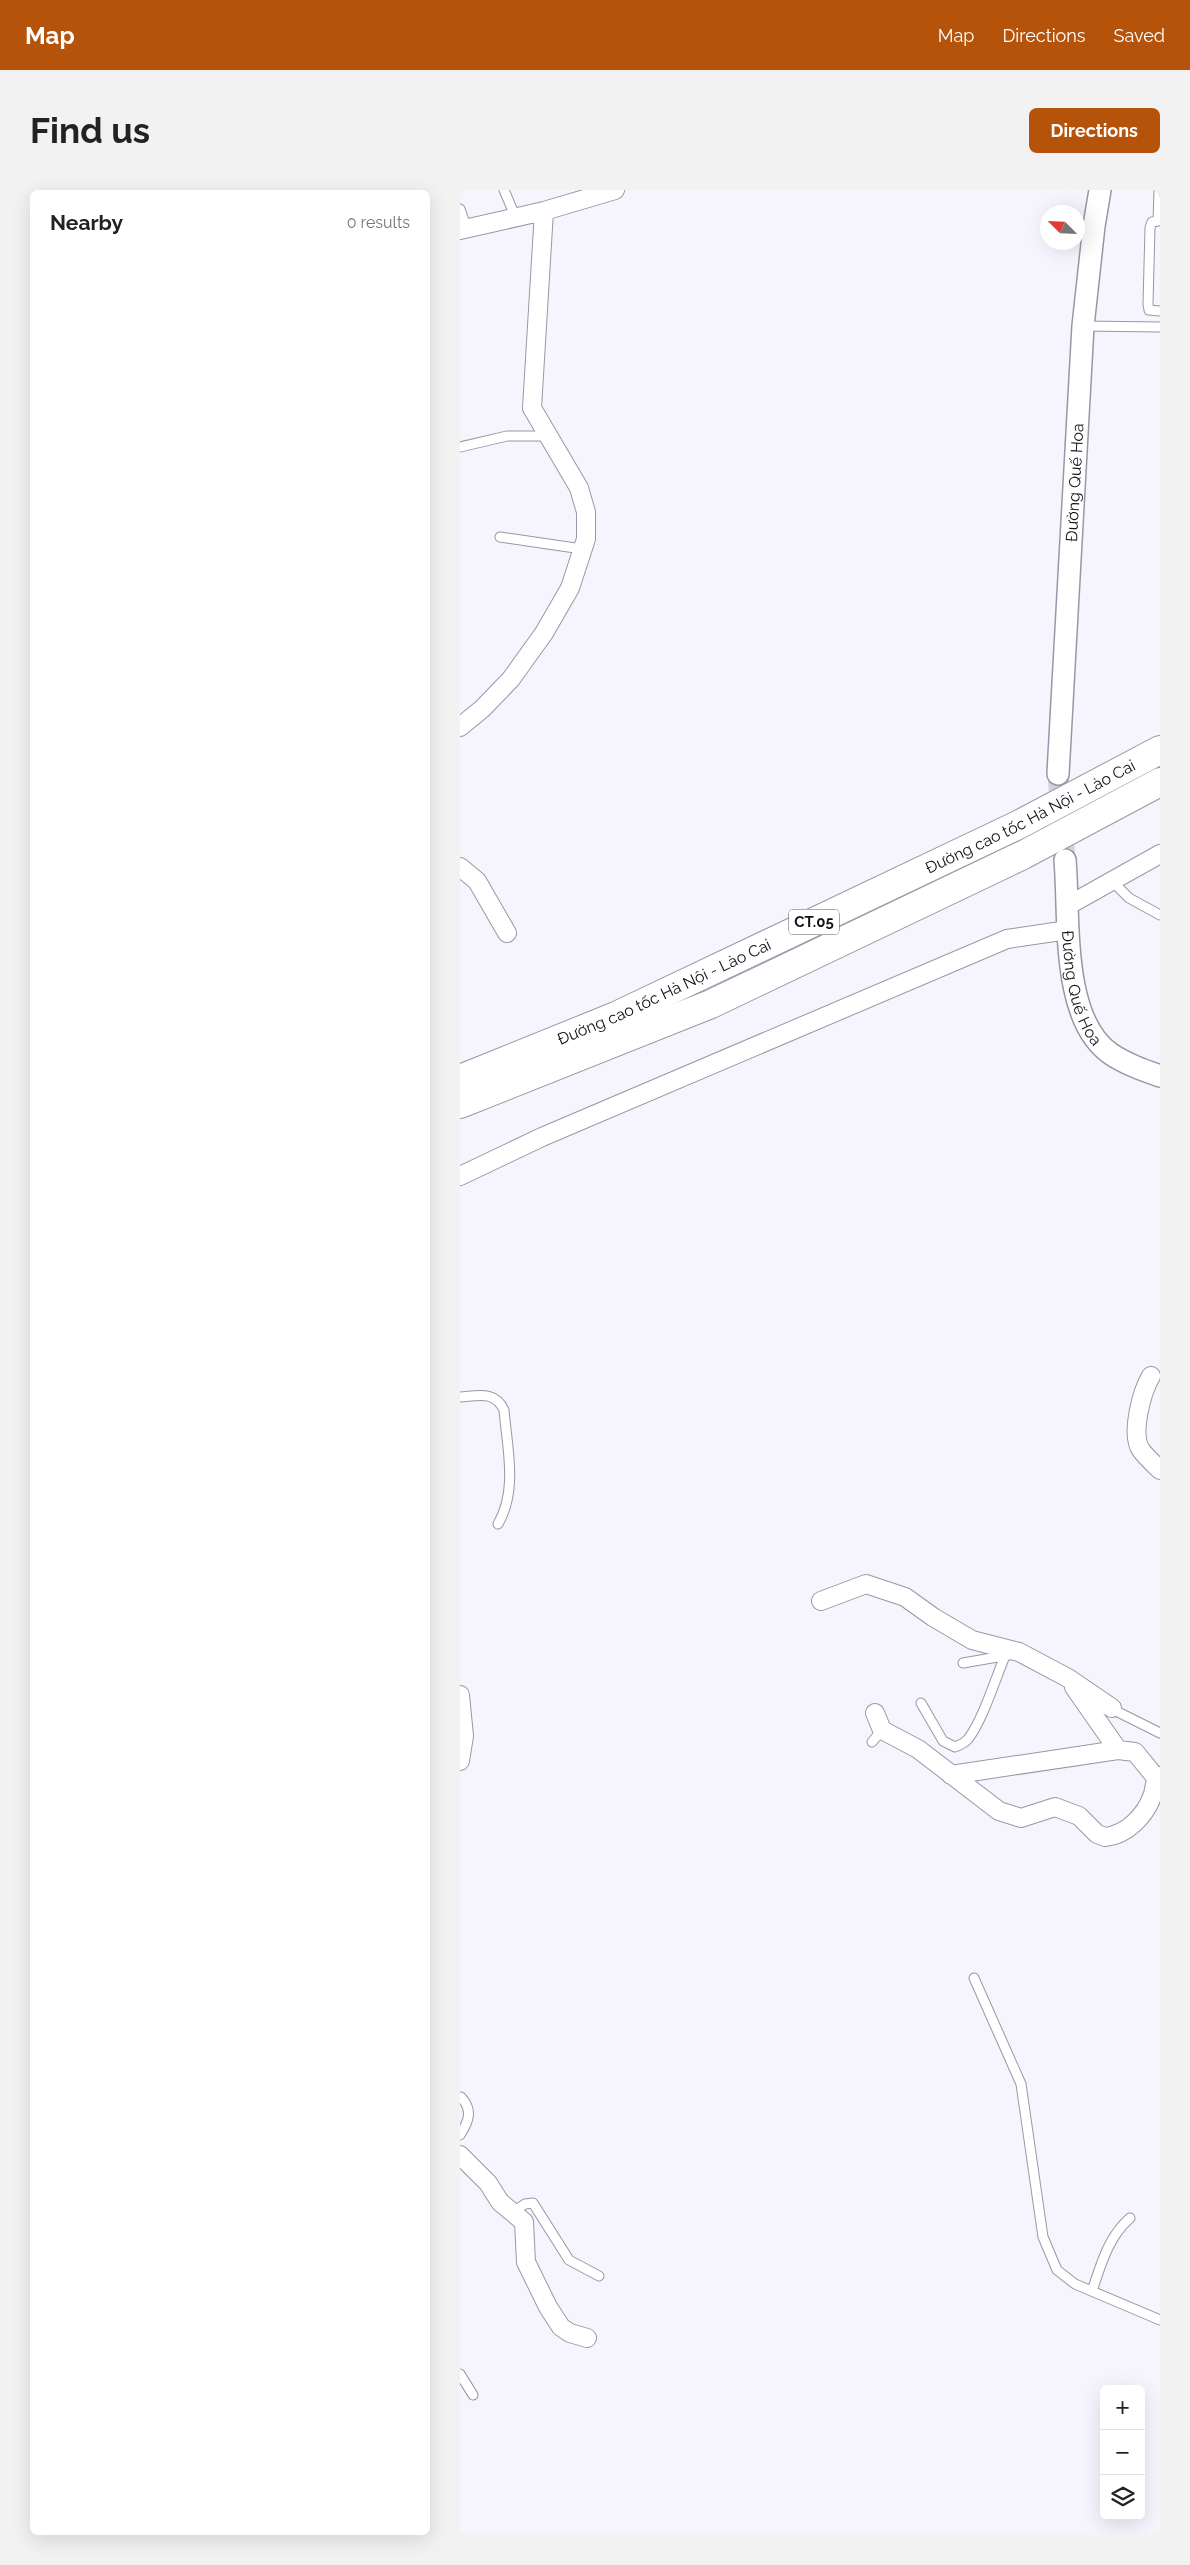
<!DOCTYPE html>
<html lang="en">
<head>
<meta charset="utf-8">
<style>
  :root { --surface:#fff; --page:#f2f2f2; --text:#222; --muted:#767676; --line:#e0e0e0; --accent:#b45309 }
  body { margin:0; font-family:Raleway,sans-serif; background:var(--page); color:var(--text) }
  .controls { position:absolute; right:15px; bottom:15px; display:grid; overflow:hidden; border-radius:8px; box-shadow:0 5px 20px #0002 }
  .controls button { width:45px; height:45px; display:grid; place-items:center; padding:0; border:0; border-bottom:1px solid var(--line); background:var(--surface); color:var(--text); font:25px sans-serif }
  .compass { position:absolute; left:580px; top:15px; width:45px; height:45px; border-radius:50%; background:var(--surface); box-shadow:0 5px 20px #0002; rotate:294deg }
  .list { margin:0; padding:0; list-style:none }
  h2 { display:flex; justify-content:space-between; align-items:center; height:65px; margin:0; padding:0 20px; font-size:21px }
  h2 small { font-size:16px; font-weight:400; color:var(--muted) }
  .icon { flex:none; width:28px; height:28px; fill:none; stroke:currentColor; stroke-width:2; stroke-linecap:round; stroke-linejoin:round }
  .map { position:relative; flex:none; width:700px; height:2345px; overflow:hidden; border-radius:8px }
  header { display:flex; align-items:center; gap:30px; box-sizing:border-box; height:70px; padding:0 25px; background:var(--accent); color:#fff }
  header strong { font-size:24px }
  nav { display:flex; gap:28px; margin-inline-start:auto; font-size:18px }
  .intro { display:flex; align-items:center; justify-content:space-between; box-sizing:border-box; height:120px; padding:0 30px }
  h1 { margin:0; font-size:35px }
  .button { padding:12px 22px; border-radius:8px; background:var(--accent); color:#fff; font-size:18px; font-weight:700 }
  main { display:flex; gap:30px; padding:0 30px }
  aside { flex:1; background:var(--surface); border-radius:8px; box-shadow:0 5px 20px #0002 }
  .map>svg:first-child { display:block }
</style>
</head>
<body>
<header>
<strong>Map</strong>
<nav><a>Map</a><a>Directions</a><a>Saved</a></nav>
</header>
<div class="intro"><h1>Find us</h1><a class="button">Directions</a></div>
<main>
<aside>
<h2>Nearby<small>0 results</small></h2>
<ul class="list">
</ul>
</aside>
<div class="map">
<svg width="700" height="2345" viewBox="0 0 700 2345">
  <rect width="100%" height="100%" fill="#f6f5fd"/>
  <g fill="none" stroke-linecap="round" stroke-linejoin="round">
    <!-- tertiary-tunnel -->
    <path stroke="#d4d3db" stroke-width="21" stroke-dasharray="21 11" stroke-linecap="butt" d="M598,584L605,670"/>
    <defs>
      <path id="service" d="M44,0L56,28
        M699,0L698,31L700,30
        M0,19L7,39
        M698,31L692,32L690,38L688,114L689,120L700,121
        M623,136L700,137
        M0,257L47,246H89
        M40,347L122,359
        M653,692L669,708L700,725
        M0,1207C17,1206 35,1200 44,1220C47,1257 58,1300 38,1334
        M503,1473L549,1465
        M461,1513L483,1551L495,1557C500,1555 505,1553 508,1549C522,1532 536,1487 545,1466
        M650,1518L700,1543
        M412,1552L422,1540
        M514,1788L561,1894L583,2047L597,2080L615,2094L700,2130
        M0,1945C9,1931 13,1920 1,1907
        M53,2022L65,2014L73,2013L109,2070L139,2086
        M632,2101C641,2075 648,2047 670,2028
        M0,2184L13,2205"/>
      <path id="minor" d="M0,40L84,21L155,0
        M0,537L22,519L51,489L84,443L110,398L126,349V322L119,298L72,218L84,21
        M0,677L17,691L47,743
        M609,715L700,664
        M0,986L82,947L547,749L608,740
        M691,1186C682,1201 670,1244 681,1260C686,1267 694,1274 700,1280
        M361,1411L406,1394L445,1407L473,1427L512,1450L559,1462L608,1488L652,1518
        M614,1497L658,1560
        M0,1505L4,1546L0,1571
        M415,1523L422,1540L458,1559L539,1621L561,1628L595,1617L619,1626L637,1644L645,1647C667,1645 686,1625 693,1604C695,1597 694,1591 700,1586
        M491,1585L658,1560L675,1562L697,1589
        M0,1965L28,1993L40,2012L64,2032L66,2072L88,2117L101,2137L110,2143L127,2148"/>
      <g id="tertiary">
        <path id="s1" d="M598,584L623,136L634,36L640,0"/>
        <path id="s2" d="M605,670C610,726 600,829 651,864C666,874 683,880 700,886"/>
      </g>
      <g id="motorway">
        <path id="s3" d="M0,889L156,826L558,635L700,560"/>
        <path d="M0,914L251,814L563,665L700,592"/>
      </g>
    </defs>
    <!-- service casing -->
    <use href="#service" stroke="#9797a8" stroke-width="11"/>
    <!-- minor casing -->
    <use href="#minor" stroke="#9797a8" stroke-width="20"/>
    <!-- tertiary casing -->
    <use href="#tertiary" stroke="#9797a8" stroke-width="24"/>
    <!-- motorway casing -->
    <use href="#motorway" stroke="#9797a8" stroke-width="30"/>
    <!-- service -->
    <use href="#service" stroke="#fff" stroke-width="9"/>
    <!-- minor -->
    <use href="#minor" stroke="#fff" stroke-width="18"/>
    <!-- tertiary -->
    <use href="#tertiary" stroke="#fff" stroke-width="21"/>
    <!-- motorway -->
    <use href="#motorway" stroke="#fff" stroke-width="28"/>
  </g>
  <g text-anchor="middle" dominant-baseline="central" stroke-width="5" stroke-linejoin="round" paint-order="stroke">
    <!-- shield labels -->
    <rect fill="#fff" stroke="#59595d" stroke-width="1" x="329" y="719.5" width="50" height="25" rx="4"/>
    <g font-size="15" font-weight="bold" fill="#121218">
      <text x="354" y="732">CT.05</text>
    </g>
    <!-- street labels -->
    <g font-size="16" fill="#121218" stroke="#fff">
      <text stroke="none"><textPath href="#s1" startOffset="292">Đường Quế Hoa</textPath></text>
      <text stroke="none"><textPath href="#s3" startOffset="628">Đường cao tốc Hà Nội - Lào Cai</textPath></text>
      <text stroke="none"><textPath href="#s2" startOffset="130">Đường Quế Hoa</textPath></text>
      <text stroke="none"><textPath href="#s3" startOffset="222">Đường cao tốc Hà Nội - Lào Cai</textPath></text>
    </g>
  </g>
</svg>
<div class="controls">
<button>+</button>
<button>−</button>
<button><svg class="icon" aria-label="layers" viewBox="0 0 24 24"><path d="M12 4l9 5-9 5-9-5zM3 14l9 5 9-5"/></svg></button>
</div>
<svg class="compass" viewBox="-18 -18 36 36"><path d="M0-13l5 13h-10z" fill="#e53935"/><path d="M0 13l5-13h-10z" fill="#767676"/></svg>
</div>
</main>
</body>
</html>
